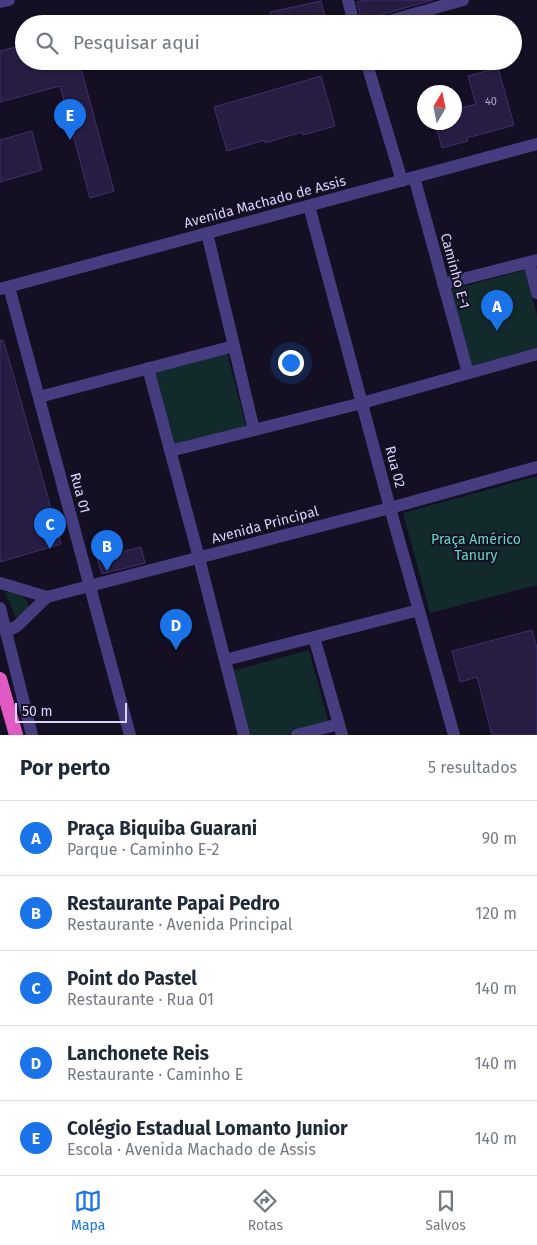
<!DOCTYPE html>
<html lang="pt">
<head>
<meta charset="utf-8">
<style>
  :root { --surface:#fff; --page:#f2f2f3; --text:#1f2937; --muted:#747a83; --line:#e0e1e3; --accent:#1a73e8 }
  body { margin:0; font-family:"Fira Sans",sans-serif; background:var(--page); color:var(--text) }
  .compass { position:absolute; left:417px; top:85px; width:45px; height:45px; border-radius:50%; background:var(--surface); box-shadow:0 1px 4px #0004; rotate:10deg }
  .scale { position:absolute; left:15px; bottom:12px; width:112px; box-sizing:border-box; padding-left:5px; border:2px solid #dbd3fd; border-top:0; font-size:14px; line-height:18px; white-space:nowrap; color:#dbd3fd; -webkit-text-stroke:4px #140f22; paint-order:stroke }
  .you { position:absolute; left:290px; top:362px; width:18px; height:18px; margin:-12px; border:4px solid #fff; border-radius:50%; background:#1a73e8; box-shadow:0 0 0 8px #1a73e833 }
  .badge { display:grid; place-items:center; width:32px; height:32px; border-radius:50%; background:var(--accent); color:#fff; font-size:16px; font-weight:700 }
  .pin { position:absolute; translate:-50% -41px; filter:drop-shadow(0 1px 2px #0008) }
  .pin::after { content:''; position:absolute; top:26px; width:18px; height:15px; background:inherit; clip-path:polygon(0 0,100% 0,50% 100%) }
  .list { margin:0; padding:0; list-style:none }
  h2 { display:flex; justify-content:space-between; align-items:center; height:65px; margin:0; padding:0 20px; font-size:21px }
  h2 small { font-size:16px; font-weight:400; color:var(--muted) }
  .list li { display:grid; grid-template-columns:32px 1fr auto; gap:15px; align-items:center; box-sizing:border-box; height:75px; padding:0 20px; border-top:1px solid var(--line) }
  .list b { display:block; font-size:19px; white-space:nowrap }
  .list p { margin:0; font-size:16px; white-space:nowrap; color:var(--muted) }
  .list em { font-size:16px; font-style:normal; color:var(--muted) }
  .icon { flex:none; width:28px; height:28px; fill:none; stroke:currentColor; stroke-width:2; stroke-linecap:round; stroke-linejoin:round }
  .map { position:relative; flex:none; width:537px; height:735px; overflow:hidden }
  .search { position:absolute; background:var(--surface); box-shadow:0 1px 4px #0004; left:15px; right:15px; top:15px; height:55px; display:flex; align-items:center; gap:12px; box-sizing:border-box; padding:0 18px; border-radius:28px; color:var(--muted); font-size:19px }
  .sheet { height:440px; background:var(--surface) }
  nav { display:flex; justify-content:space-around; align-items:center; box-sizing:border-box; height:70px; border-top:1px solid var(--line); background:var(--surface); font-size:14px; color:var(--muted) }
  nav a { display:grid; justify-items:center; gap:2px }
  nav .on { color:var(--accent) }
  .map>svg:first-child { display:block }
</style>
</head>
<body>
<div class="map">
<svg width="537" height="735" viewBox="0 0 537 735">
  <rect width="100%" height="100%" fill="#140f22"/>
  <!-- green -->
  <path fill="#122a2c" d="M525,270L537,315V348L468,367L447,291Z
    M227,353L247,430L175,448L155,372Z
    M537,476V585L430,613L403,513Z
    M5,592L21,595L28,602V608L16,618Z
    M309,650L329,724L284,735H250L232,671Z"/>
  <!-- building -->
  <path fill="#271c42" stroke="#412f6d" d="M365,0H433L377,16L373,19L371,24H362L357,2Z
    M321,1L327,24H273L270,12Z
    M24,45V61H79L114,191L90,198L60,86L0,102V51Z
    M498,68L514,125L467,138L468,141L442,148L435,122H454V110L476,104L468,76Z
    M321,76L335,126L303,135L302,132L265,143V140L227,151L214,107Z
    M32,131L42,170L0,182V140Z
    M0,340H3L15,380L61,544L0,562Z
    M141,547L145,563L102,574L97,558Z
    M532,630L537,648V735H492L477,677L460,682L452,651Z"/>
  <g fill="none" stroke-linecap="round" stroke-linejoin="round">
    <!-- minor -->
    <path stroke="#453d7f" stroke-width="12" d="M0,2L9,0
      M379,24L463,0
      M414,177L468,373
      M309,206L390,508L454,735
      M207,233L254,430
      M529,262L537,293
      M443,284L537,260
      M9,287L130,735
      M148,368L199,558L244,735
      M39,397L234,346
      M170,451L362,403L537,354
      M0,608L32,735
      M314,637L342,735
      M225,660L419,610
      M297,735L339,724"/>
    <!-- tertiary -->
    <path stroke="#453d7f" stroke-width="12" d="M348,0L354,24
      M366,61L402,181
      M0,289L537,144
      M0,583L47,597L390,508L537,467
      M6,632L17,626L47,597"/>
    <!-- trunk -->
    <path stroke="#e15ac4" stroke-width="14" d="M0,679L16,735"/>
  </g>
  <g text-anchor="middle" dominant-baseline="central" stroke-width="4" stroke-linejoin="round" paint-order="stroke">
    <!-- number labels -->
    <g font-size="11" fill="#aea5ce">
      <text x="491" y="101">40</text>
    </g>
    <!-- street labels -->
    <g font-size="14" fill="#dbd3fd" stroke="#140f22">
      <text transform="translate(265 202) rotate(-15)">Avenida Machado de Assis</text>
      <text transform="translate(455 271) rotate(75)">Caminho E-1</text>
      <text transform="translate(395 467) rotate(75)">Rua 02</text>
      <text transform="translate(80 493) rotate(75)">Rua 01</text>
      <text transform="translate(265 525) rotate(-15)">Avenida Principal</text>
    </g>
    <!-- park labels -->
    <g font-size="14" fill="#62d9c6" stroke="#140f22">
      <text x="476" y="539">Praça Américo<tspan x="476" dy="16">Tanury</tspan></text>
    </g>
  </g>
</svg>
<svg class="compass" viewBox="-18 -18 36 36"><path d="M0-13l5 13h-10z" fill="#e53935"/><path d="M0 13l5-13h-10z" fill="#747a83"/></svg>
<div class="scale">50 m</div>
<div class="you"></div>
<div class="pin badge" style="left:497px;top:331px">A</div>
<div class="pin badge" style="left:107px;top:571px">B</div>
<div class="pin badge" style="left:50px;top:549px">C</div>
<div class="pin badge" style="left:176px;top:650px">D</div>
<div class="pin badge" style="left:70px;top:140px">E</div>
<div class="search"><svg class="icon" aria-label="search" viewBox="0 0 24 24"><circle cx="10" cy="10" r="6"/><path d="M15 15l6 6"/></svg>Pesquisar aqui</div>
</div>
<section class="sheet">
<h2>Por perto<small>5 resultados</small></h2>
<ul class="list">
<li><span class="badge">A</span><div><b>Praça Biquiba Guarani</b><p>Parque · Caminho E-2</p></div><em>90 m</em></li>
<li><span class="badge">B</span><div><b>Restaurante Papai Pedro</b><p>Restaurante · Avenida Principal</p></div><em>120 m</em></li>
<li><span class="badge">C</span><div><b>Point do Pastel</b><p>Restaurante · Rua 01</p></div><em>140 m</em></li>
<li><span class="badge">D</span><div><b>Lanchonete Reis</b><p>Restaurante · Caminho E</p></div><em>140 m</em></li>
<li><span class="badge">E</span><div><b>Colégio Estadual Lomanto Junior</b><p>Escola · Avenida Machado de Assis</p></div><em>140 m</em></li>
</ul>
</section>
<nav>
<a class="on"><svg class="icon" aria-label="map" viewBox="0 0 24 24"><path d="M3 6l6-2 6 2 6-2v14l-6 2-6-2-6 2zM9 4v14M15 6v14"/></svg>Mapa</a>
<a><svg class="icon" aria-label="directions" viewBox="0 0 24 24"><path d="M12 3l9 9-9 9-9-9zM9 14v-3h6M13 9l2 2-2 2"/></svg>Rotas</a>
<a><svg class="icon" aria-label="saved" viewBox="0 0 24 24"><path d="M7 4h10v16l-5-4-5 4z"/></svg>Salvos</a>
</nav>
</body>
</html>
